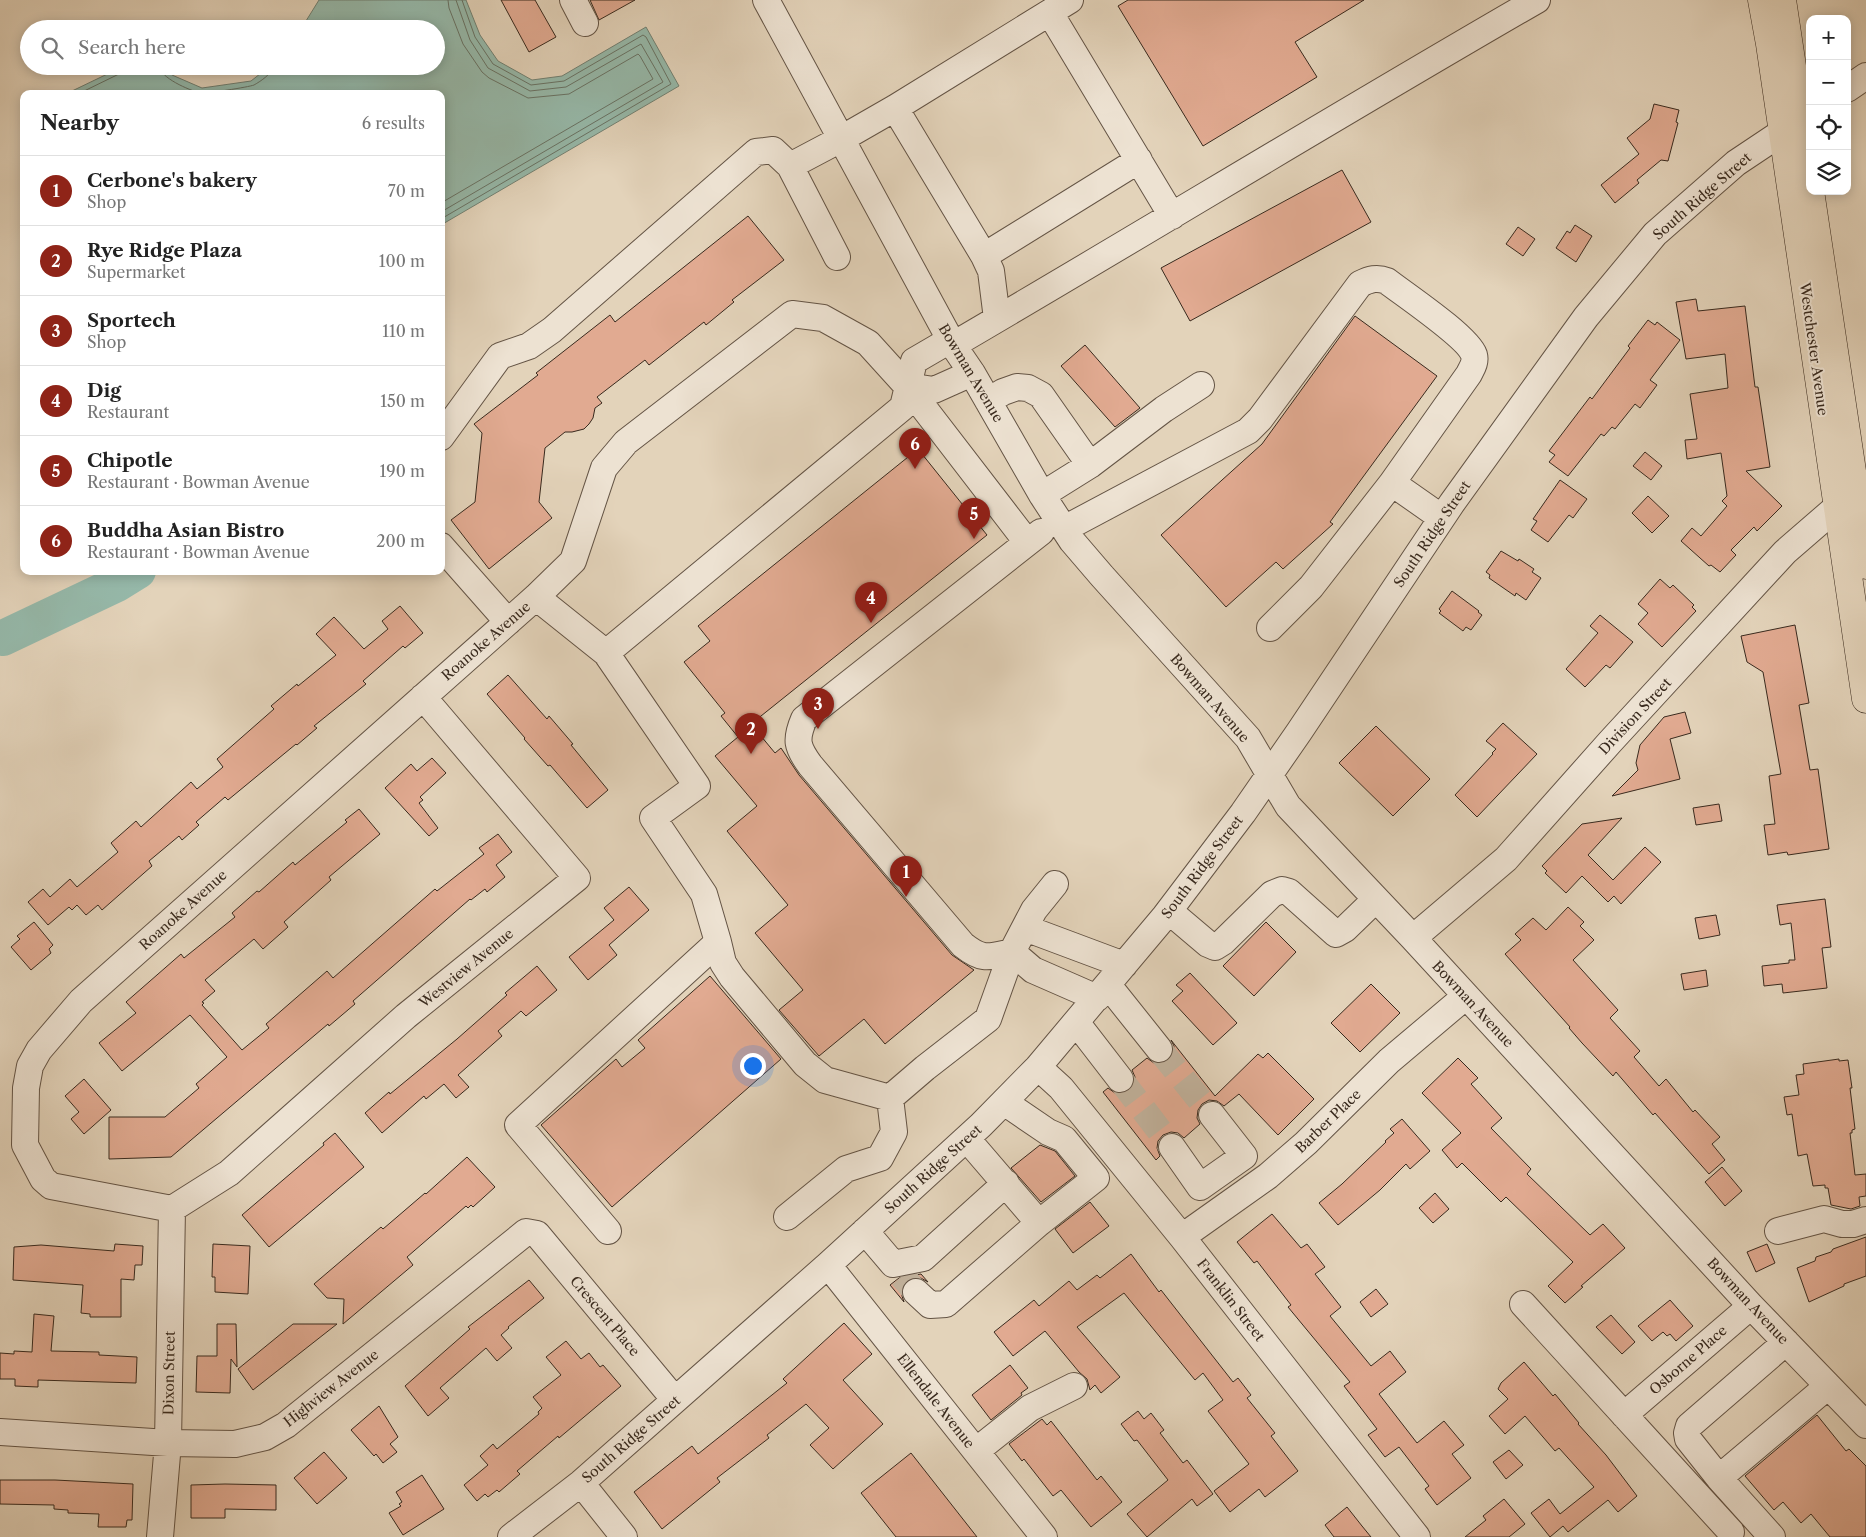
<!DOCTYPE html>
<html lang="en">
<head>
<meta charset="utf-8">
<style>
  :root { --surface:#fff; --page:#f2f2f2; --text:#222; --muted:#767676; --line:#e0e0e0; --accent:#8f2418 }
  body { margin:0; font-family:"Libre Caslon Text",serif; background:var(--page); color:var(--text) }
  .controls { position:absolute; right:15px; top:15px; display:grid; overflow:hidden; border-radius:10px; box-shadow:0 2px 12px #0003 }
  .controls button { width:45px; height:45px; display:grid; place-items:center; padding:0; border:0; border-bottom:1px solid var(--line); background:var(--surface); color:var(--text); font:25px sans-serif }
  .you { position:absolute; left:752px; top:1065px; width:18px; height:18px; margin:-12px; border:4px solid #fff; border-radius:50%; background:#1a73e8; box-shadow:0 0 0 8px #1a73e833 }
  .badge { display:grid; place-items:center; width:32px; height:32px; border-radius:50%; background:var(--accent); color:#fff; font-size:16px; font-weight:700 }
  .pin { position:absolute; translate:-50% -41px; filter:drop-shadow(0 1px 2px #0008) }
  .pin::after { content:''; position:absolute; top:26px; width:18px; height:15px; background:inherit; clip-path:polygon(0 0,100% 0,50% 100%) }
  .list { margin:0; padding:0; list-style:none }
  h2 { display:flex; justify-content:space-between; align-items:center; height:65px; margin:0; padding:0 20px; font-size:21px }
  h2 small { font-size:16px; font-weight:400; color:var(--muted) }
  .list li { display:grid; grid-template-columns:32px 1fr auto; gap:15px; align-items:center; box-sizing:border-box; height:70px; padding:0 20px; border-top:1px solid var(--line) }
  .list b { display:block; font-size:19px; white-space:nowrap }
  .list p { margin:0; font-size:16px; white-space:nowrap; color:var(--muted) }
  .list em { font-size:16px; font-style:normal; color:var(--muted) }
  .icon { flex:none; width:28px; height:28px; fill:none; stroke:currentColor; stroke-width:2; stroke-linecap:round; stroke-linejoin:round }
  .map { position:relative; flex:none; width:1866px; height:1537px; overflow:hidden }
  .search { position:absolute; background:var(--surface); box-shadow:0 2px 12px #0003; left:20px; top:20px; width:425px; height:55px; display:flex; align-items:center; gap:12px; box-sizing:border-box; padding:0 18px; border-radius:28px; color:var(--muted); font-size:19px }
  .panel { position:absolute; background:var(--surface); box-shadow:0 2px 12px #0003; left:20px; top:90px; width:425px; height:485px; border-radius:10px }
  .map>svg:first-child { display:block }
</style>
</head>
<body>
<div class="map">
<svg width="1866" height="1537" viewBox="0 0 1866 1537">
  <rect width="100%" height="100%" fill="#e3d3ba"/>
  <filter id="stains"><feTurbulence type="fractalNoise" baseFrequency=".004" numOctaves="4"/><feColorMatrix values="0 0 0 0 .2 0 0 0 0 .09 0 0 0 0 .02 0 0 0 .5 -.17"/></filter>
  <radialGradient id="worn" r=".72"><stop offset=".6" stop-color="#630" stop-opacity="0"/><stop offset="1" stop-color="#630" stop-opacity=".3"/></radialGradient>
  <!-- water -->
  <path fill="#96b9aa" stroke="#718072" d="M319,0H466L480,35L498,61L532,80L562,76L646,27L679,86L441,225V94H70L72,91L124,66H162L172,75L202,88L251,81L270,66H436V29H301Z"/>
  <g fill="none" stroke-linecap="round" stroke-linejoin="round">
    <!-- shore -->
    <path stroke="#687264" stroke-width="1" d="M159,66C160,78 189,90 200,93C205,94 249,87 254,85C261,81 272,74 273,66
      M78,94L121,73L124,66
      M441,203L653,79L640,56L638,54L569,94L528,98L489,78L482,72L463,44L449,8L448,0
      M441,212L663,82L641,44L566,87L530,91L488,68L470,40L456,0
      M441,219L671,84L646,37L643,35L564,81L531,85L493,64L475,37L462,0"/>
    <!-- river -->
    <path stroke="#96b9aa" stroke-width="36" d="M3,638L117,584L138,571"/>
  </g>
  <!-- building -->
  <path fill="#e1aa91" stroke="#392a1e" d="M501,0H535L556,37L529,52Z
    M590,0H635L599,20Z
    M1128,0H1364L1295,42L1317,77L1203,146L1118,6Z
    M1654,104L1679,110L1676,122L1678,123L1668,161L1661,160L1637,180L1639,183L1615,203L1601,185L1639,154L1627,138L1650,119Z
    M1342,170L1371,222L1190,321L1161,268Z
    M748,216L784,260L732,300L734,302L706,325L704,322L649,365L645,360L597,397L602,403L595,408L593,418L589,424L584,429L572,432H565L545,448L539,502L552,518L489,569L451,520L475,502L482,433L474,424L538,375L536,373L610,315L615,322Z
    M1575,225L1592,236L1576,262L1556,248L1567,231L1570,233Z
    M1518,227L1535,239L1523,256L1506,244Z
    M1696,299L1698,311L1745,306L1755,387H1758L1770,467L1746,471L1782,506L1757,531L1754,527L1731,550L1736,555L1720,572L1711,565L1709,566L1681,541L1692,528L1701,536L1727,506L1722,501L1727,496L1721,453L1687,459L1685,440L1697,439L1690,394L1728,388L1725,354L1686,359L1676,302Z
    M1355,316L1437,376L1330,522L1333,524L1283,569L1276,562L1226,607L1161,535L1262,444Z
    M1648,320L1655,325L1657,322L1680,340L1650,380L1657,385L1640,408L1635,404L1615,429L1612,427L1604,436L1601,434L1568,476L1549,462L1555,455L1549,451L1590,397L1592,399L1630,348L1628,346Z
    M1085,345L1140,408L1115,427L1061,366Z
    M918,449L987,535L751,724L775,753L781,748L799,775L952,955L974,970L885,1044L864,1019L819,1056L779,1010L803,990L755,933L788,905L727,831L757,806L715,756L738,737L721,716L725,713L684,662L710,641L698,626Z
    M1645,452L1662,466L1651,480L1633,466Z
    M1560,480L1587,499L1573,518L1569,515L1548,542L1531,530L1537,521L1533,519Z
    M1648,496L1669,516L1652,533L1632,513Z
    M1501,551L1518,561L1519,559L1534,569L1532,572L1541,578L1526,600L1516,593L1515,596L1489,578L1490,575L1486,572Z
    M1660,579L1670,588L1673,585L1694,605L1692,607L1696,611L1662,647L1638,624L1648,613L1638,604Z
    M1452,591L1479,611L1478,612L1482,615L1471,630L1466,627L1463,631L1439,613L1441,611L1439,609Z
    M400,606L423,633L405,648L403,646L363,681L366,684L314,726L317,728L297,745L296,744L228,800L225,797L196,822L199,825L182,840L179,836L149,861L152,866L102,910L98,905L86,915L77,905L72,910L69,907L48,925L28,902L43,889L50,897L70,879L77,887L118,852L111,843L136,821L141,827L191,782L197,789L223,767L217,759L274,709L271,706L297,684L298,686L336,655L316,634L334,617L364,649L388,629L382,621Z
    M1600,615L1633,642L1610,668L1606,665L1585,687L1566,669L1598,633L1590,626Z
    M1795,625L1809,703L1799,705L1810,770L1818,769L1829,849L1788,855L1787,852L1768,855L1764,825L1775,824L1769,776L1781,774L1763,672L1747,662L1741,636Z
    M508,675L547,719L549,716L573,744L571,745L608,790L587,808L550,765L548,766L524,739L525,738L487,694Z
    M1685,712L1691,733L1670,739L1680,779L1612,796L1638,770L1636,763L1640,745L1664,717Z
    M1503,723L1537,754L1477,817L1455,795L1493,754L1492,753L1496,749L1486,741Z
    M1376,726L1430,779L1393,816L1339,763Z
    M432,758L446,773L420,797L423,800L419,803L438,828L429,836L385,788L411,764L417,771Z
    M1719,804L1722,821L1696,825L1693,808Z
    M359,809L380,834L329,877L331,880L284,922L288,927L263,949L254,939L205,980L215,991L202,1002L204,1003L202,1005L242,1050L269,1028L266,1024L327,971L333,978L435,889L437,891L484,854L479,848L498,834L512,852L496,865L505,877L487,892L485,889L471,900L470,899L353,1001L355,1004L329,1026L328,1024L171,1157L109,1159V1117H165L199,1088L196,1084L227,1057L190,1015L122,1071L99,1043L136,1013L126,1002L181,954L184,958L235,917L232,913L257,891L259,892L293,862L295,865L347,822L345,820Z
    M1622,818L1588,855L1613,880L1645,847L1661,862L1621,904L1614,896L1608,902L1582,876L1566,893L1545,873L1547,871L1542,866L1582,824Z
    M629,887L649,910L609,945L617,955L588,980L569,957L614,920L604,908Z
    M1825,899L1831,947L1822,948L1827,988L1783,993L1782,984L1764,986L1762,966L1789,963V960H1795L1791,923L1780,925L1777,905Z
    M1568,907L1584,922L1580,926L1594,940L1573,960L1618,1010L1610,1018L1640,1051L1634,1057L1659,1086L1666,1079L1693,1112L1695,1110L1720,1137L1712,1144L1725,1160L1709,1174L1655,1113L1653,1115L1616,1072L1613,1076L1582,1043L1569,1028L1570,1027L1505,954L1521,940L1515,934L1533,918L1546,930Z
    M1716,915L1720,935L1699,939L1695,918Z
    M34,922L53,945L49,949L51,953L31,970L11,947L20,939L17,936Z
    M1266,922L1296,952L1254,996L1223,966Z
    M537,966L557,990L526,1016L521,1011L498,1031L502,1036L458,1075L469,1087L456,1098L444,1084L426,1099L424,1096L382,1133L365,1113L389,1092L390,1094L457,1039L507,995L505,993Z
    M1706,970L1708,986L1684,990L1681,974Z
    M1190,973L1237,1023L1213,1045L1172,1001L1183,991L1176,985Z
    M710,976L781,1059L612,1207L541,1125L616,1059L622,1067L645,1048L638,1040Z
    M1371,984L1400,1013L1360,1052L1331,1023Z
    M1171,1040L1215,1096L1258,1054L1263,1058L1268,1053L1314,1099L1278,1135L1239,1094L1224,1106L1217,1101L1209,1100L1202,1104L1198,1110L1197,1118L1200,1124L1184,1138L1178,1133L1171,1132L1163,1135L1158,1141L1157,1148L1160,1156L1156,1160L1103,1092L1108,1088L1115,1093L1122,1094L1130,1091L1134,1084L1135,1077L1132,1070L1147,1058L1154,1063L1162,1064L1168,1061L1173,1054L1174,1046Z
    M1458,1058L1478,1078L1471,1084L1502,1118L1491,1128L1531,1169L1527,1174L1590,1235L1603,1224L1625,1248L1581,1286L1583,1287L1565,1303L1548,1286L1573,1262L1506,1197L1501,1202L1462,1163L1457,1168L1442,1150L1461,1133L1422,1093Z
    M1839,1059V1061L1848,1060L1852,1088H1850L1855,1129L1852,1130V1133H1850L1855,1175L1866,1174V1196L1859,1197L1860,1206L1851,1209L1831,1205L1828,1188H1825V1185L1813,1186L1807,1154L1798,1156L1792,1114L1787,1115L1784,1097L1799,1095L1796,1075L1804,1074L1803,1064Z
    M84,1079L111,1110L84,1134L71,1119L79,1112L65,1096Z
    M1402,1119L1430,1151L1410,1169L1406,1164L1380,1190L1338,1225L1319,1203L1342,1184L1386,1142L1385,1141L1394,1133L1390,1129Z
    M335,1133L364,1167L269,1247L242,1215L324,1145L323,1143Z
    M1040,1145L1055,1151L1075,1176L1041,1202L1011,1168Z
    M467,1157L495,1187L473,1207L471,1205L468,1208L466,1206L407,1257L413,1265L343,1324L344,1299L327,1298L314,1284L381,1227L383,1229L425,1193L426,1194Z
    M1722,1167L1742,1191L1725,1206L1705,1182Z
    M1435,1193L1449,1209L1433,1223L1419,1208Z
    M1090,1202L1109,1226L1073,1253L1055,1229Z
    M1272,1214L1301,1248L1307,1244L1325,1267L1315,1274L1341,1307L1330,1316L1371,1366L1390,1351L1406,1372L1379,1394L1417,1443L1444,1421L1464,1445L1452,1454L1471,1478L1437,1505L1425,1489L1429,1486L1399,1447L1385,1457L1368,1435L1377,1429L1344,1386L1350,1382L1288,1307L1291,1305L1257,1261L1254,1263L1237,1242Z
    M1866,1237V1276L1844,1284V1286L1809,1302L1797,1268L1815,1261L1816,1257L1831,1252L1833,1249Z
    M115,1244L143,1246L142,1265H135L134,1280L121,1279V1317H90V1314L81,1313L83,1285L13,1280L14,1247L41,1245L114,1251Z
    M213,1244L250,1246L248,1294L215,1292V1277H212Z
    M1767,1244L1775,1263L1756,1272L1747,1252Z
    M1131,1254L1159,1292L1161,1290L1233,1382L1238,1378L1251,1395L1247,1398L1275,1433L1271,1436L1298,1471L1265,1497L1259,1489L1230,1512L1214,1491L1249,1464L1208,1411L1223,1400L1203,1373L1195,1380L1124,1293L1077,1327L1120,1377L1101,1393L1095,1385L1090,1390L1087,1379L1079,1372L1045,1331L1013,1356L994,1332L1034,1300L1039,1306L1069,1281L1077,1290L1097,1275L1100,1278Z
    M921,1274L928,1282L919,1277L911,1278L905,1281L901,1289L902,1296L904,1302L890,1285L899,1278Z
    M529,1280L544,1298L508,1327L509,1328L501,1335L512,1348L497,1361L486,1348L440,1388L449,1398L428,1416L405,1386L470,1329L468,1327Z
    M1376,1289L1388,1304L1371,1317L1360,1302Z
    M1670,1300L1693,1326L1676,1341L1670,1334L1667,1336L1663,1332L1652,1341L1638,1326Z
    M34,1314L54,1316L51,1351L99,1352V1355L137,1357L136,1383L38,1380V1387L15,1386V1379H0V1353L14,1354V1351L32,1352Z
    M1611,1315L1635,1342L1622,1354L1596,1327Z
    M844,1323L872,1354L843,1380L883,1424L833,1469L810,1445L829,1428L806,1404L767,1435L769,1438L717,1478L720,1482L662,1529L634,1492L692,1446L698,1454L787,1383L783,1379Z
    M217,1324H236L237,1367L231,1359L230,1393L196,1392L197,1356H217Z
    M293,1324H337L253,1390L238,1369Z
    M566,1341L581,1359L589,1353L600,1367L603,1365L621,1386L559,1438L558,1436L517,1471L520,1474L499,1492L497,1490L488,1497L485,1494L477,1501L464,1485L488,1465L480,1456L493,1444L497,1449L539,1414L538,1412L542,1408L533,1397L561,1375L546,1357Z
    M1524,1362L1553,1396L1555,1394L1579,1423L1578,1424L1606,1455L1637,1496L1618,1512L1608,1500L1568,1532L1563,1526L1550,1537L1531,1513L1549,1499L1560,1514L1594,1487L1559,1448L1555,1451L1525,1416L1505,1434L1489,1416L1508,1399L1498,1389L1501,1383Z
    M1010,1365L1028,1388L1021,1393L1022,1395L991,1420L972,1395Z
    M379,1406L398,1437L390,1444L397,1452L383,1463L376,1454L374,1456L351,1430Z
    M1138,1411L1144,1419L1151,1413L1164,1430L1160,1433L1183,1463L1187,1460L1213,1494L1197,1506L1192,1499L1147,1537L1127,1514L1168,1480L1137,1440L1134,1441L1121,1424Z
    M1817,1415L1846,1451L1849,1449L1866,1466V1537H1830L1811,1514L1801,1523L1783,1502L1774,1510L1745,1476Z
    M1042,1419L1047,1425L1051,1421L1097,1480L1101,1476L1122,1502L1091,1527L1061,1490L1053,1496L1024,1459L1022,1461L1009,1444Z
    M1509,1450L1523,1465L1506,1479L1493,1462Z
    M324,1452L347,1478L317,1504L294,1478Z
    M911,1453L977,1537H896L861,1493Z
    M422,1475L444,1509L403,1535L389,1513L401,1506L399,1504L402,1502L396,1492Z
    M0,1480H55L133,1484L132,1520H127L126,1527H98L99,1514L68,1513V1510L54,1509V1505L0,1504Z
    M225,1484L276,1485V1510L225,1509V1518H191V1485Z
    M1504,1499L1525,1524L1509,1537H1465L1486,1520L1483,1516Z
    M1347,1507L1362,1526L1371,1537H1334L1325,1525Z"/>
  <g fill="none" stroke-linecap="round" stroke-linejoin="round">
    <!-- minor-tunnel -->
    <path stroke="#c1b19b" stroke-width="26" stroke-dasharray="26 13" stroke-linecap="butt" d="M1159,1049L1212,1115
      M1120,1079L1172,1147
      M902,1276L916,1292"/>
    <defs>
      <path id="minor" d="M573,0L585,23
        M766,0L953,345L972,373L1042,495L1072,541L1102,576L1248,738L1288,806L1413,938L1751,1306L1866,1425
        M1050,13L1172,216
        M1847,89L1866,76
        M895,108L984,256L991,271L997,319
        M790,166L837,257
        M984,256L1139,160
        M953,345C1148,231 1341,113 1537,0
        M907,386L934,390L972,373
        M988,401L1003,392L1017,387L1028,388L1041,395L1090,465
        M441,437L500,356L529,346L552,330L756,152L773,150L790,166L841,139L895,108L1070,0
        M1042,495L1090,465L1164,409L1201,385
        M1064,529L1248,431L1260,419L1360,284C1370,279 1377,277 1387,281C1405,295 1468,337 1474,355C1476,362 1472,368 1469,374L1392,483L1442,518
        M441,546L508,622
        M536,597L606,653L697,786L653,818L704,894L718,942L518,1125L608,1231
        M1270,628L1311,587L1392,483
        M606,653L903,407L914,361L950,340
        M1169,911L1208,944L1215,947L1223,942L1272,894L1282,890L1289,892L1336,934L1345,929L1376,899
        M1025,928L1124,965
        M1413,938L1506,859L1610,742L1785,552L1853,493
        M718,942L723,963L732,977L805,1064L825,1080L890,1098
        M1012,952C989,957 983,961 963,945L810,765C797,747 795,740 804,719L1041,532
        M1012,952L1033,970L1097,998
        M1108,985L1159,1049
        M1076,1022L1120,1079
        M1038,1067L1061,1088L1182,1237L1417,1537
        M967,1139L1039,1223
        M1172,1147L1200,1187L1244,1156L1212,1115
        M172,1209L51,1186L43,1179L25,1145L26,1088L30,1066L39,1050L81,1001L536,597L573,561L604,468L626,442L792,314L823,318L868,343L907,386L1027,542
        M172,1209L229,1173L406,1016L577,878L423,697
        M787,1217L846,1169L880,1158L894,1132L890,1098L925,1068L988,1019L1012,952L1034,910L1055,884
        M865,1231L893,1264L923,1258L1006,1183
        M1778,1231L1824,1219L1842,1224H1853L1866,1220
        M1182,1237L1268,1176L1306,1143L1389,1061L1466,996
        M828,1265L1044,1537
        M916,1292L930,1305L946,1304L1039,1223L1096,1178L1064,1139L1048,1132L1004,1102
        M1523,1304L1731,1532
        M1786,1342L1689,1426L1687,1433L1688,1439L1719,1478L1828,1386
        M1624,1415L1751,1306
        M0,1432L168,1443L235,1444L265,1437L286,1425L526,1232L537,1234L675,1400
        M976,1451L1030,1408L1074,1386
        M1719,1478L1772,1537
        M581,1483L624,1537
        M160,1537L168,1443L172,1209
        M511,1537L581,1483L828,1265L981,1125L1038,1067L1165,916L1243,813L1299,732L1452,503L1586,317L1655,234L1736,163L1799,121"/>
      <path id="major" d="M1762,0L1770,44L1866,699
        M1782,0L1810,186
        M1810,191L1866,565"/>
    </defs>
    <!-- minor casing -->
    <use href="#minor" stroke="#645445" stroke-width="28"/>
    <!-- major casing -->
    <use href="#major" stroke="#392a1e" stroke-width="29"/>
    <!-- minor -->
    <use href="#minor" stroke="#ede2d2" stroke-width="26"/>
    <!-- major -->
    <use href="#major" stroke="#e3d3ba" stroke-width="28"/>
  </g>
  <g text-anchor="middle" dominant-baseline="central" stroke-width="4" stroke-linejoin="round" paint-order="stroke">
    <!-- street labels -->
    <g font-size="14" fill="#392a1e" stroke="#ede2d2">
      <text transform="translate(1702 196) rotate(-41)">South Ridge Street</text>
      <text transform="translate(1814 349) rotate(82)">Westchester Avenue</text>
      <text transform="translate(971 373) rotate(59)">Bowman Avenue</text>
      <text transform="translate(1432 534) rotate(-56)">South Ridge Street</text>
      <text transform="translate(486 641) rotate(-41)">Roanoke Avenue</text>
      <text transform="translate(1210 698) rotate(49)">Bowman Avenue</text>
      <text transform="translate(1635 716) rotate(-47)">Division Street</text>
      <text transform="translate(1202 867) rotate(-53)">South Ridge Street</text>
      <text transform="translate(183 910) rotate(-42)">Roanoke Avenue</text>
      <text transform="translate(466 968) rotate(-39)">Westview Avenue</text>
      <text transform="translate(1473 1004) rotate(47)">Bowman Avenue</text>
      <text transform="translate(1328 1121) rotate(-44)">Barber Place</text>
      <text transform="translate(933 1169) rotate(-42)">South Ridge Street</text>
      <text transform="translate(1231 1300) rotate(52)">Franklin Street</text>
      <text transform="translate(1748 1301) rotate(47)">Bowman Avenue</text>
      <text transform="translate(605 1316) rotate(50)">Crescent Place</text>
      <text transform="translate(1688 1360) rotate(-41)">Osborne Place</text>
      <text transform="translate(169 1373) rotate(-89)">Dixon Street</text>
      <text transform="translate(331 1388) rotate(-38)">Highview Avenue</text>
      <text transform="translate(936 1401) rotate(52)">Ellendale Avenue</text>
      <text transform="translate(631 1439) rotate(-41)">South Ridge Street</text>
    </g>
  </g>
  <rect width="100%" height="100%" filter="url(#stains)"/>
  <rect width="100%" height="100%" fill="url(#worn)"/>
</svg>
<div class="controls">
<button>+</button>
<button>−</button>
<button><svg class="icon" aria-label="locate" viewBox="0 0 24 24"><circle cx="12" cy="12" r="6"/><path d="M12 2v4M12 18v4M2 12h4M18 12h4"/></svg></button>
<button><svg class="icon" aria-label="layers" viewBox="0 0 24 24"><path d="M12 4l9 5-9 5-9-5zM3 14l9 5 9-5"/></svg></button>
</div>
<div class="you"></div>
<div class="pin badge" style="left:906px;top:897px">1</div>
<div class="pin badge" style="left:751px;top:754px">2</div>
<div class="pin badge" style="left:818px;top:729px">3</div>
<div class="pin badge" style="left:871px;top:623px">4</div>
<div class="pin badge" style="left:974px;top:539px">5</div>
<div class="pin badge" style="left:915px;top:469px">6</div>
<div class="search"><svg class="icon" aria-label="search" viewBox="0 0 24 24"><circle cx="10" cy="10" r="6"/><path d="M15 15l6 6"/></svg>Search here</div>
<section class="panel">
<h2>Nearby<small>6 results</small></h2>
<ul class="list">
<li><span class="badge">1</span><div><b>Cerbone's bakery</b><p>Shop</p></div><em>70 m</em></li>
<li><span class="badge">2</span><div><b>Rye Ridge Plaza</b><p>Supermarket</p></div><em>100 m</em></li>
<li><span class="badge">3</span><div><b>Sportech</b><p>Shop</p></div><em>110 m</em></li>
<li><span class="badge">4</span><div><b>Dig</b><p>Restaurant</p></div><em>150 m</em></li>
<li><span class="badge">5</span><div><b>Chipotle</b><p>Restaurant · Bowman Avenue</p></div><em>190 m</em></li>
<li><span class="badge">6</span><div><b>Buddha Asian Bistro</b><p>Restaurant · Bowman Avenue</p></div><em>200 m</em></li>
</ul>
</section>
</div>
</body>
</html>
